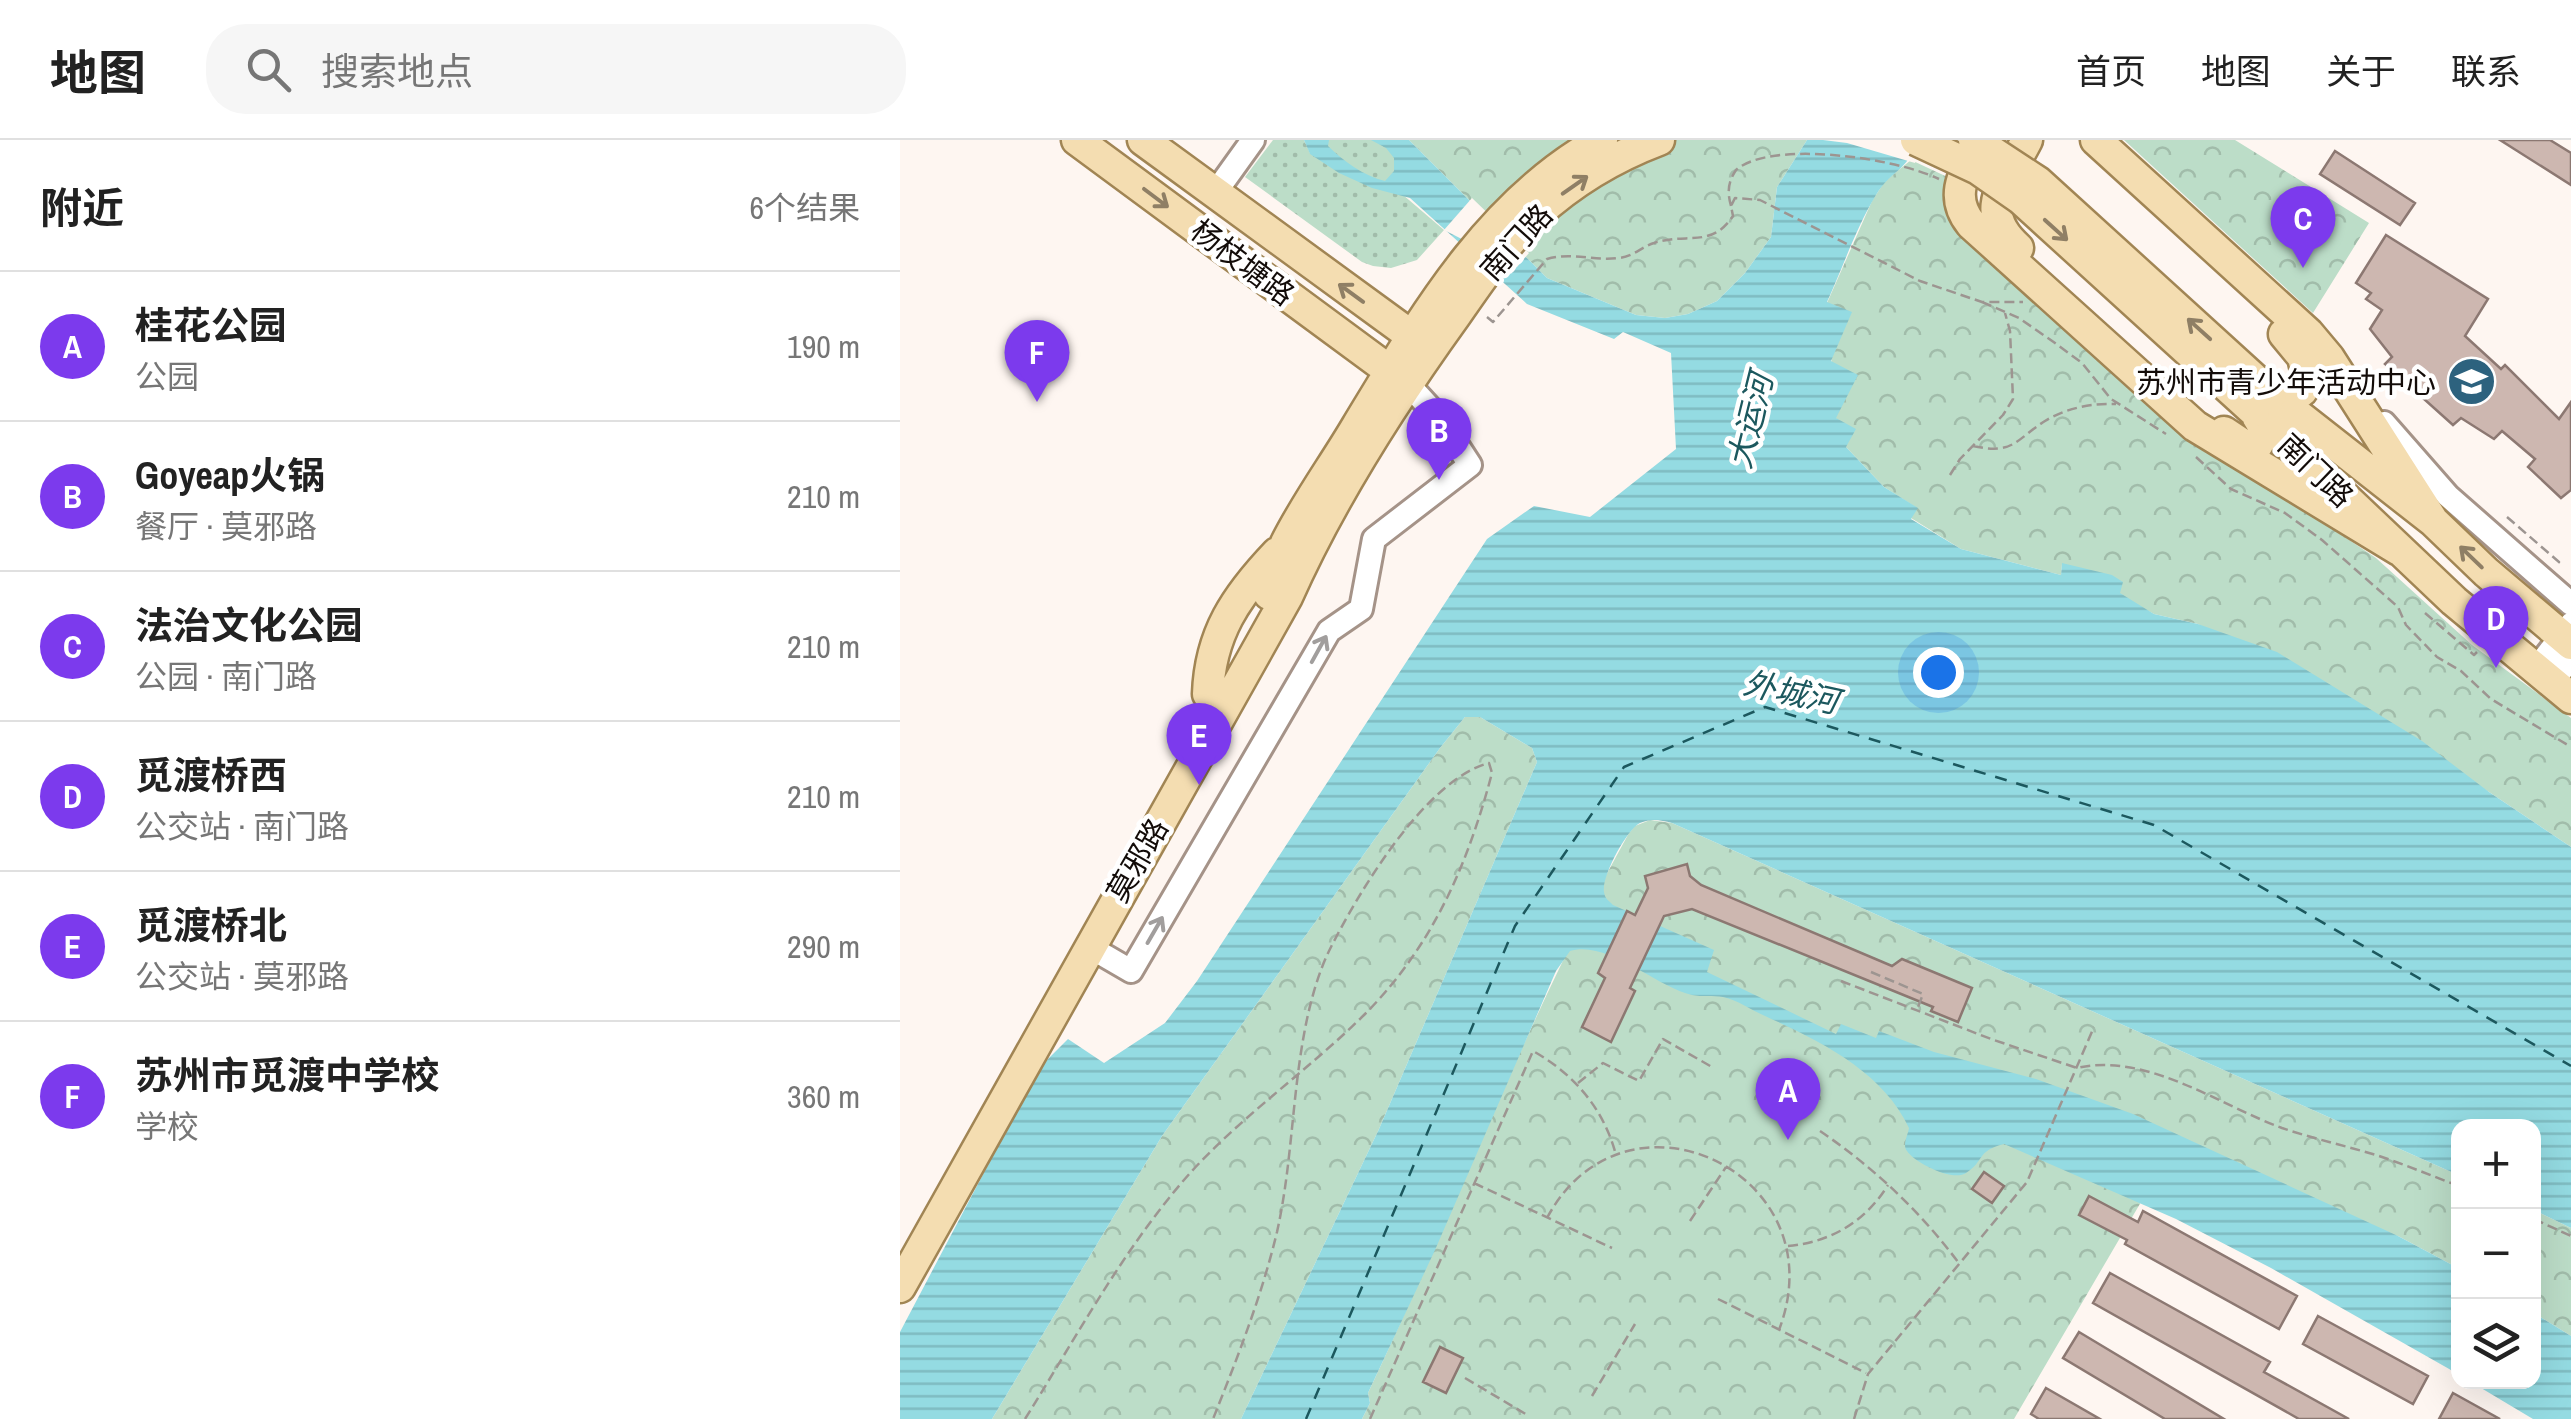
<!DOCTYPE html>
<html lang="zh">
<head>
<meta charset="utf-8">
<style>
  :root { --surface:#fff; --page:#f6f6f6; --text:#222; --muted:#767676; --line:#e0e0e0; --accent:#7c3aed }
  body { margin:0; font-family:"Archivo Narrow","Noto Sans SC",sans-serif; background:var(--page); color:var(--text) }
  .controls { position:absolute; right:30px; bottom:30px; display:grid; overflow:hidden; border-radius:20px; box-shadow:0 10px 40px #0002 }
  .controls button { width:90px; height:90px; display:grid; place-items:center; padding:0; border:0; border-bottom:2px solid var(--line); background:var(--surface); color:var(--text); font:50px sans-serif }
  .you { position:absolute; left:1038px; top:532px; width:35px; height:35px; margin:-25px; border:8px solid #fff; border-radius:50%; background:#1a73e8; box-shadow:0 0 0 15px #1a73e833 }
  .badge { display:grid; place-items:center; width:65px; height:65px; border-radius:50%; background:var(--accent); color:#fff; font-size:32px; font-weight:700 }
  .pin { position:absolute; translate:-50% -82px; filter:drop-shadow(0 2px 5px #0008) }
  .pin::after { content:''; position:absolute; top:52px; width:35px; height:30px; background:inherit; clip-path:polygon(0 0,100% 0,50% 100%) }
  .list { margin:0; padding:0; list-style:none }
  h2 { display:flex; justify-content:space-between; align-items:center; height:130px; margin:0; padding:0 40px; font-size:42px }
  h2 small { font-size:32px; font-weight:400; color:var(--muted) }
  .list li { display:grid; grid-template-columns:65px 1fr auto; gap:30px; align-items:center; box-sizing:border-box; height:150px; padding:0 40px; border-top:2px solid var(--line) }
  .list b { display:block; font-size:38px; white-space:nowrap }
  .list p { margin:0; font-size:32px; white-space:nowrap; color:var(--muted) }
  .list em { font-size:32px; font-style:normal; color:var(--muted) }
  .icon { flex:none; width:55px; height:55px; fill:none; stroke:currentColor; stroke-width:2; stroke-linecap:round; stroke-linejoin:round }
  .map { position:relative; flex:none; width:1671px; height:1279px; overflow:hidden }
  header { display:flex; align-items:center; gap:60px; box-sizing:border-box; height:140px; padding:0 50px; background:var(--surface); border-bottom:2px solid var(--line) }
  header strong { font-size:48px }
  nav { display:flex; gap:55px; margin-inline-start:auto; font-size:35px }
  .search { width:700px; height:90px; background:var(--page); display:flex; align-items:center; gap:25px; box-sizing:border-box; padding:0 35px; border-radius:40px; color:var(--muted); font-size:38px }
  main { display:flex }
  aside { flex:1; background:var(--surface) }
  .map>svg:first-child { display:block }
</style>
</head>
<body>
<header>
<strong>地图</strong>
<div class="search"><svg class="icon" aria-label="search" viewBox="0 0 24 24"><circle cx="10" cy="10" r="6"/><path d="M15 15l6 6"/></svg>搜索地点</div>
<nav><a>首页</a><a>地图</a><a>关于</a><a>联系</a></nav>
</header>
<main>
<aside>
<h2>附近<small>6个结果</small></h2>
<ul class="list">
<li><span class="badge">A</span><div><b>桂花公园</b><p>公园</p></div><em>190 m</em></li>
<li><span class="badge">B</span><div><b>Goyeap火锅</b><p>餐厅 · 莫邪路</p></div><em>210 m</em></li>
<li><span class="badge">C</span><div><b>法治文化公园</b><p>公园 · 南门路</p></div><em>210 m</em></li>
<li><span class="badge">D</span><div><b>觅渡桥西</b><p>公交站 · 南门路</p></div><em>210 m</em></li>
<li><span class="badge">E</span><div><b>觅渡桥北</b><p>公交站 · 莫邪路</p></div><em>290 m</em></li>
<li><span class="badge">F</span><div><b>苏州市觅渡中学校</b><p>学校</p></div><em>360 m</em></li>
</ul>
</aside>
<div class="map">
<svg width="1671" height="1279" viewBox="0 0 1671 1279">
  <defs>
    <pattern id="grass-dots" width="8" height="8" patternUnits="userSpaceOnUse" patternTransform="scale(2.5)"><rect width="8" height="8" fill="#bcddc8"/><path d="M2 2h.1M6 6h.1" fill="none" stroke="#a1bcaa" stroke-width="1.8" stroke-linecap="round"/></pattern>
    <pattern id="park-crowns" width="20" height="18" patternUnits="userSpaceOnUse" patternTransform="scale(2.5)"><rect width="20" height="18" fill="#bcddc8"/><path d="M2 6a3 3 0 1 1 6 0M12 15a3 3 0 1 1 6 0" fill="none" stroke="#a1bcaa"/></pattern>
    <pattern id="water-rules" width="6" height="5" patternUnits="userSpaceOnUse" patternTransform="scale(2.5)"><rect width="6" height="5" fill="#94dbe2"/><path d="M0 2.5h6" fill="none" stroke="#7fbbc1"/></pattern>
  </defs>
  <rect width="100%" height="100%" fill="#fef6f1"/>
  <!-- grass -->
  <path fill="url(#grass-dots)" d="M373,0H404L410,13L422,0H488L512,20L502,54L544,90L517,120L491,128L473,126L462,122L345,37Z"/>
  <!-- park -->
  <path fill="url(#park-crowns)" d="M509,0H907L877,47L871,97L845,133L817,161L788,174L765,178L736,175L647,138Z
    M1224,0H1335L1469,83L1413,173Z
    M1011,20L1056,41L1049,56L1335,323L1476,418L1572,505L1671,578V707L1589,652L1298,484L1254,474L1162,424L1161,435L1061,409L1011,378L1017,368L984,347L946,307L936,278L927,163L972,61L985,41Z
    M571,576L580,577L632,608L637,622L479,989L341,1279H92L262,996L540,608L565,577Z
    M750,680L772,683L1558,1035V1128L1498,1096L1179,1035L1241,1062L1114,1279H462L470,1263L468,1253C556,1067 629,873 729,693L735,686Z
    M1634,1070L1671,1088V1196L1634,1173Z"/>
  <!-- water -->
  <path fill="url(#water-rules)" d="M404,0H429L428,6C443,21 464,36 485,41L494,31V18L486,8L471,0H509L647,138L736,175L765,178L788,174L817,161L845,133L871,97L877,47L907,0H1018C1006,33 992,29 976,55C956,88 943,127 927,162L952,172L931,221L958,235L936,278L956,289L946,307L984,347L1018,368L1011,379L1061,409L1161,435L1162,423L1212,435L1223,442L1220,453L1254,474L1298,484L1377,512L1522,601L1589,652L1671,707V1088L1634,1070V986H1559L1558,1035L772,683C761,680 751,678 740,683C727,689 701,737 704,752C705,759 708,760 713,765L814,810L807,832L936,894L941,884L976,898L979,891L1034,912L1136,939L1233,974L1498,1096L1558,1128V1234L1371,1128L1276,1079L1104,1004C1076,1011 1085,1021 1066,1033C1053,1042 1015,1023 1007,1011C1002,1005 1008,995 1009,988C983,931 918,900 865,876C851,870 838,860 823,857C813,855 802,857 792,855C756,847 708,800 670,811L656,831L535,1110L468,1253L470,1263L462,1279H341L479,989L637,622L632,608L580,577H565L540,608L262,996L92,1279H0V1192L139,928L168,899L204,923L265,883L297,841L587,399L634,366L690,377L776,309L771,213L723,192L714,199L627,164L510,58L472,48L439,33L410,14Z
    M1634,1173L1671,1196V1279H1633L1571,1242H1634Z"/>
  <!-- pier -->
  <path fill="#fef6f1" d="M923,0H1023L1015,23L947,3Z
    M572,58L629,113L617,127L544,90Z"/>
  <g fill="none" stroke-linecap="round" stroke-linejoin="round">
    <!-- ferry -->
    <path stroke="#1c585e" stroke-width="2.5" stroke-dasharray="12 10" stroke-linecap="butt" d="M406,1279L615,786L724,627L865,567L1254,685L1671,926"/>
  </g>
  <!-- building -->
  <path fill="#cdb7b0" stroke="#8c7872" stroke-width="2.5" d="M1600,0H1650L1671,13V45Z
    M1435,11L1515,63L1500,85L1420,34Z
    M1486,95L1588,159L1565,196L1601,229L1605,225L1659,279L1671,262V350L1661,358L1628,327L1635,319L1602,291L1594,299L1561,278L1553,285L1485,224L1492,217L1470,189L1482,170L1466,159L1471,153L1456,143Z
    M787,724L790,736L801,745L992,826L1002,819L1072,848L1058,882L1031,871L1033,867L792,769L764,776L730,848L735,851L711,902L682,887L705,838L698,833L727,771L735,775L748,748L745,736Z
    M1084,1032L1104,1046L1092,1063L1072,1049Z
    M1189,1056L1238,1082L1243,1071L1397,1156L1379,1189L1225,1104L1227,1100L1179,1075Z
    M1210,1133L1370,1222L1364,1232L1449,1279H1399L1193,1163Z
    M1418,1176L1528,1236L1513,1264L1403,1204Z
    M1179,1192L1324,1279H1265L1163,1218Z
    M540,1207L563,1218L546,1253L523,1242Z
    M1146,1248L1200,1279H1139L1131,1274Z
    M1553,1253L1600,1279H1539Z"/>
  <g fill="none" stroke-linecap="round" stroke-linejoin="round">
    <defs>
      <path id="minor" d="M315,53L353,0
        M1484,283L1548,356L1671,464
        M1635,530L1671,484
        M1652,543L1671,517
        M188,806L231,831L429,491L461,469L474,399L570,325L540,279L508,244"/>
      <path id="major" d="M177,0L505,242
        M243,0L528,208
        M1196,0L1408,193L1429,218L1533,381
        M1080,3C1065,32 1048,55 1071,84L1295,286L1499,410
        M1118,108C1075,70 1106,42 1127,0
        M1371,254L1533,381L1586,432L1671,504
        M1371,254L1391,257L1402,251L1408,239L1403,217L1384,194
        M1356,273L1554,461L1671,558
        M1324,292L1345,306L1358,304L1365,289L1354,271
        M369,454C375,437 379,419 386,403C406,363 434,325 457,286C522,179 589,61 702,0
        M308,554C310,494 336,456 377,413
        M0,1147L387,457C430,360 493,262 555,176C580,140 604,104 636,75C672,42 714,17 759,0"/>
    </defs>
    <!-- minor casing -->
    <use href="#minor" stroke="#a59388" stroke-width="28"/>
    <!-- major casing -->
    <use href="#major" stroke="#a18554" stroke-width="35"/>
    <!-- path -->
    <path stroke="#9d9591" stroke-width="2.5" stroke-dasharray="10 5" stroke-linecap="butt" d="M831,66C827,52 828,42 836,30C870,0 993,17 1039,39
      M1082,162L1119,178L1155,203L1182,223L1211,259L1266,294
      M587,177L593,182L647,119C671,112 694,121 718,118C733,117 741,107 754,103C786,92 811,109 833,76L831,66L835,58L860,60L1020,141L1082,162H1123
      M1073,306C1114,315 1115,300 1145,281C1166,268 1192,263 1216,264
      M1296,317L1331,349L1385,373L1422,400L1498,467L1506,485L1537,517L1561,531L1591,559L1671,607
      M1050,335L1060,319L1103,275L1113,259L1110,191L1105,173
      M1607,377L1659,422L1655,426
      M1525,473L1574,515L1577,512
      M971,832L1023,854L1017,870
      M941,841L1091,899L1177,928C1247,912 1319,965 1382,988C1414,999 1447,1006 1479,1016C1506,1025 1532,1036 1559,1046
      M678,943L703,923L739,941L763,899L812,927
      M920,991C973,1027 1019,1070 1058,1122
      M574,1043L712,1108
      M647,1078C725,932 939,1033 879,1190
      M1634,1079L1671,1096
      M790,1081L826,1027
      M888,1106C931,1102 965,1082 988,1045
      M818,1159L966,1233
      M565,1238L629,1276
      M692,1256L735,1184
      M125,1279C177,1196 225,1106 291,1032C344,974 410,929 466,873C533,805 568,724 592,633L589,623C526,639 458,753 430,809C418,833 410,863 405,889C392,956 392,1025 377,1092C362,1155 337,1219 313,1279
      M470,1279L633,911C674,934 704,969 716,1015
      M954,1279L968,1234L1127,1042L1194,887"/>
    <!-- minor -->
    <use href="#minor" stroke="#fff" stroke-width="22"/>
    <!-- major -->
    <use href="#major" stroke="#f4ddb1" stroke-width="30"/>
    <defs>
      <path id="major-bridge" d="M1016,0L1078,29L1121,59L1354,271
        M1074,0L1138,42L1371,254"/>
    </defs>
    <!-- major-bridge casing -->
    <use href="#major-bridge" stroke="#a18554" stroke-width="35" stroke-linecap="butt"/>
    <!-- major-bridge -->
    <use href="#major-bridge" stroke="#f4ddb1" stroke-width="30"/>
  </g>
  <!-- one-way arrows -->
  <defs><path id="oneway-shaft" d="M-6 0H5M1.5-3L5.5 0L1.5 3" fill="none" stroke-width="1.6" stroke-linecap="round" stroke-linejoin="round" transform="scale(2.5)"/></defs>
  <g stroke="#8f7f65">
    <use href="#oneway-shaft" transform="translate(675 45) rotate(-35)"/>
    <use href="#oneway-shaft" transform="translate(256 58) rotate(37)"/>
    <use href="#oneway-shaft" transform="translate(1156 90) rotate(42)"/>
    <use href="#oneway-shaft" transform="translate(451 153) rotate(-144)"/>
    <use href="#oneway-shaft" transform="translate(1299 189) rotate(-138)"/>
    <use href="#oneway-shaft" transform="translate(1571 417) rotate(-136)"/>
  </g>
  <g stroke="#a19e9d">
    <use href="#oneway-shaft" transform="translate(419 509) rotate(-61)"/>
    <use href="#oneway-shaft" transform="translate(255 790) rotate(-60)"/>
  </g>
  <!-- icons -->
  <defs>
    <symbol id="university-disc" viewBox="-11 -11 22 22"><circle r="9.5" fill="#2d627e" stroke="#fff"/><path d="M0-5L7-2L0 1L-7-2ZM-4 1L0 2.5L4 1V4Q0 6-4 4Z" fill="#fff"/></symbol>
  </defs>
  <g fill-rule="evenodd">
    <use href="#university-disc" x="1544" y="214" width="55" height="55"/>
  </g>
  <g text-anchor="middle" dominant-baseline="central" stroke-width="9" stroke-linejoin="round" paint-order="stroke">
    <!-- street labels -->
    <g font-size="30" fill="#130c09" stroke="#fff">
      <text transform="translate(616 102) rotate(-48)">南门路</text>
      <text transform="translate(343 122) rotate(37)">杨枝塘路</text>
      <text transform="translate(1416 330) rotate(44)">南门路</text>
      <text transform="translate(237 720) rotate(-60)">莫邪路</text>
    </g>
    <!-- poi labels -->
    <g font-size="30" fill="#130c09" stroke="#fff" text-anchor="end">
      <text x="1536" y="242">苏州市青少年活动中心</text>
    </g>
    <!-- water labels -->
    <g font-size="32" font-style="italic" fill="#1c585e" stroke="#fff">
      <text transform="translate(850 281) rotate(-76)">大运河</text>
      <text transform="translate(891 552) rotate(12)">外城河</text>
    </g>
  </g>
</svg>
<div class="controls">
<button>+</button>
<button>−</button>
<button><svg class="icon" aria-label="layers" viewBox="0 0 24 24"><path d="M12 4l9 5-9 5-9-5zM3 14l9 5 9-5"/></svg></button>
</div>
<div class="you"></div>
<div class="pin badge" style="left:888px;top:1000px">A</div>
<div class="pin badge" style="left:539px;top:340px">B</div>
<div class="pin badge" style="left:1403px;top:128px">C</div>
<div class="pin badge" style="left:1596px;top:528px">D</div>
<div class="pin badge" style="left:299px;top:645px">E</div>
<div class="pin badge" style="left:137px;top:262px">F</div>
</div>
</main>
</body>
</html>
